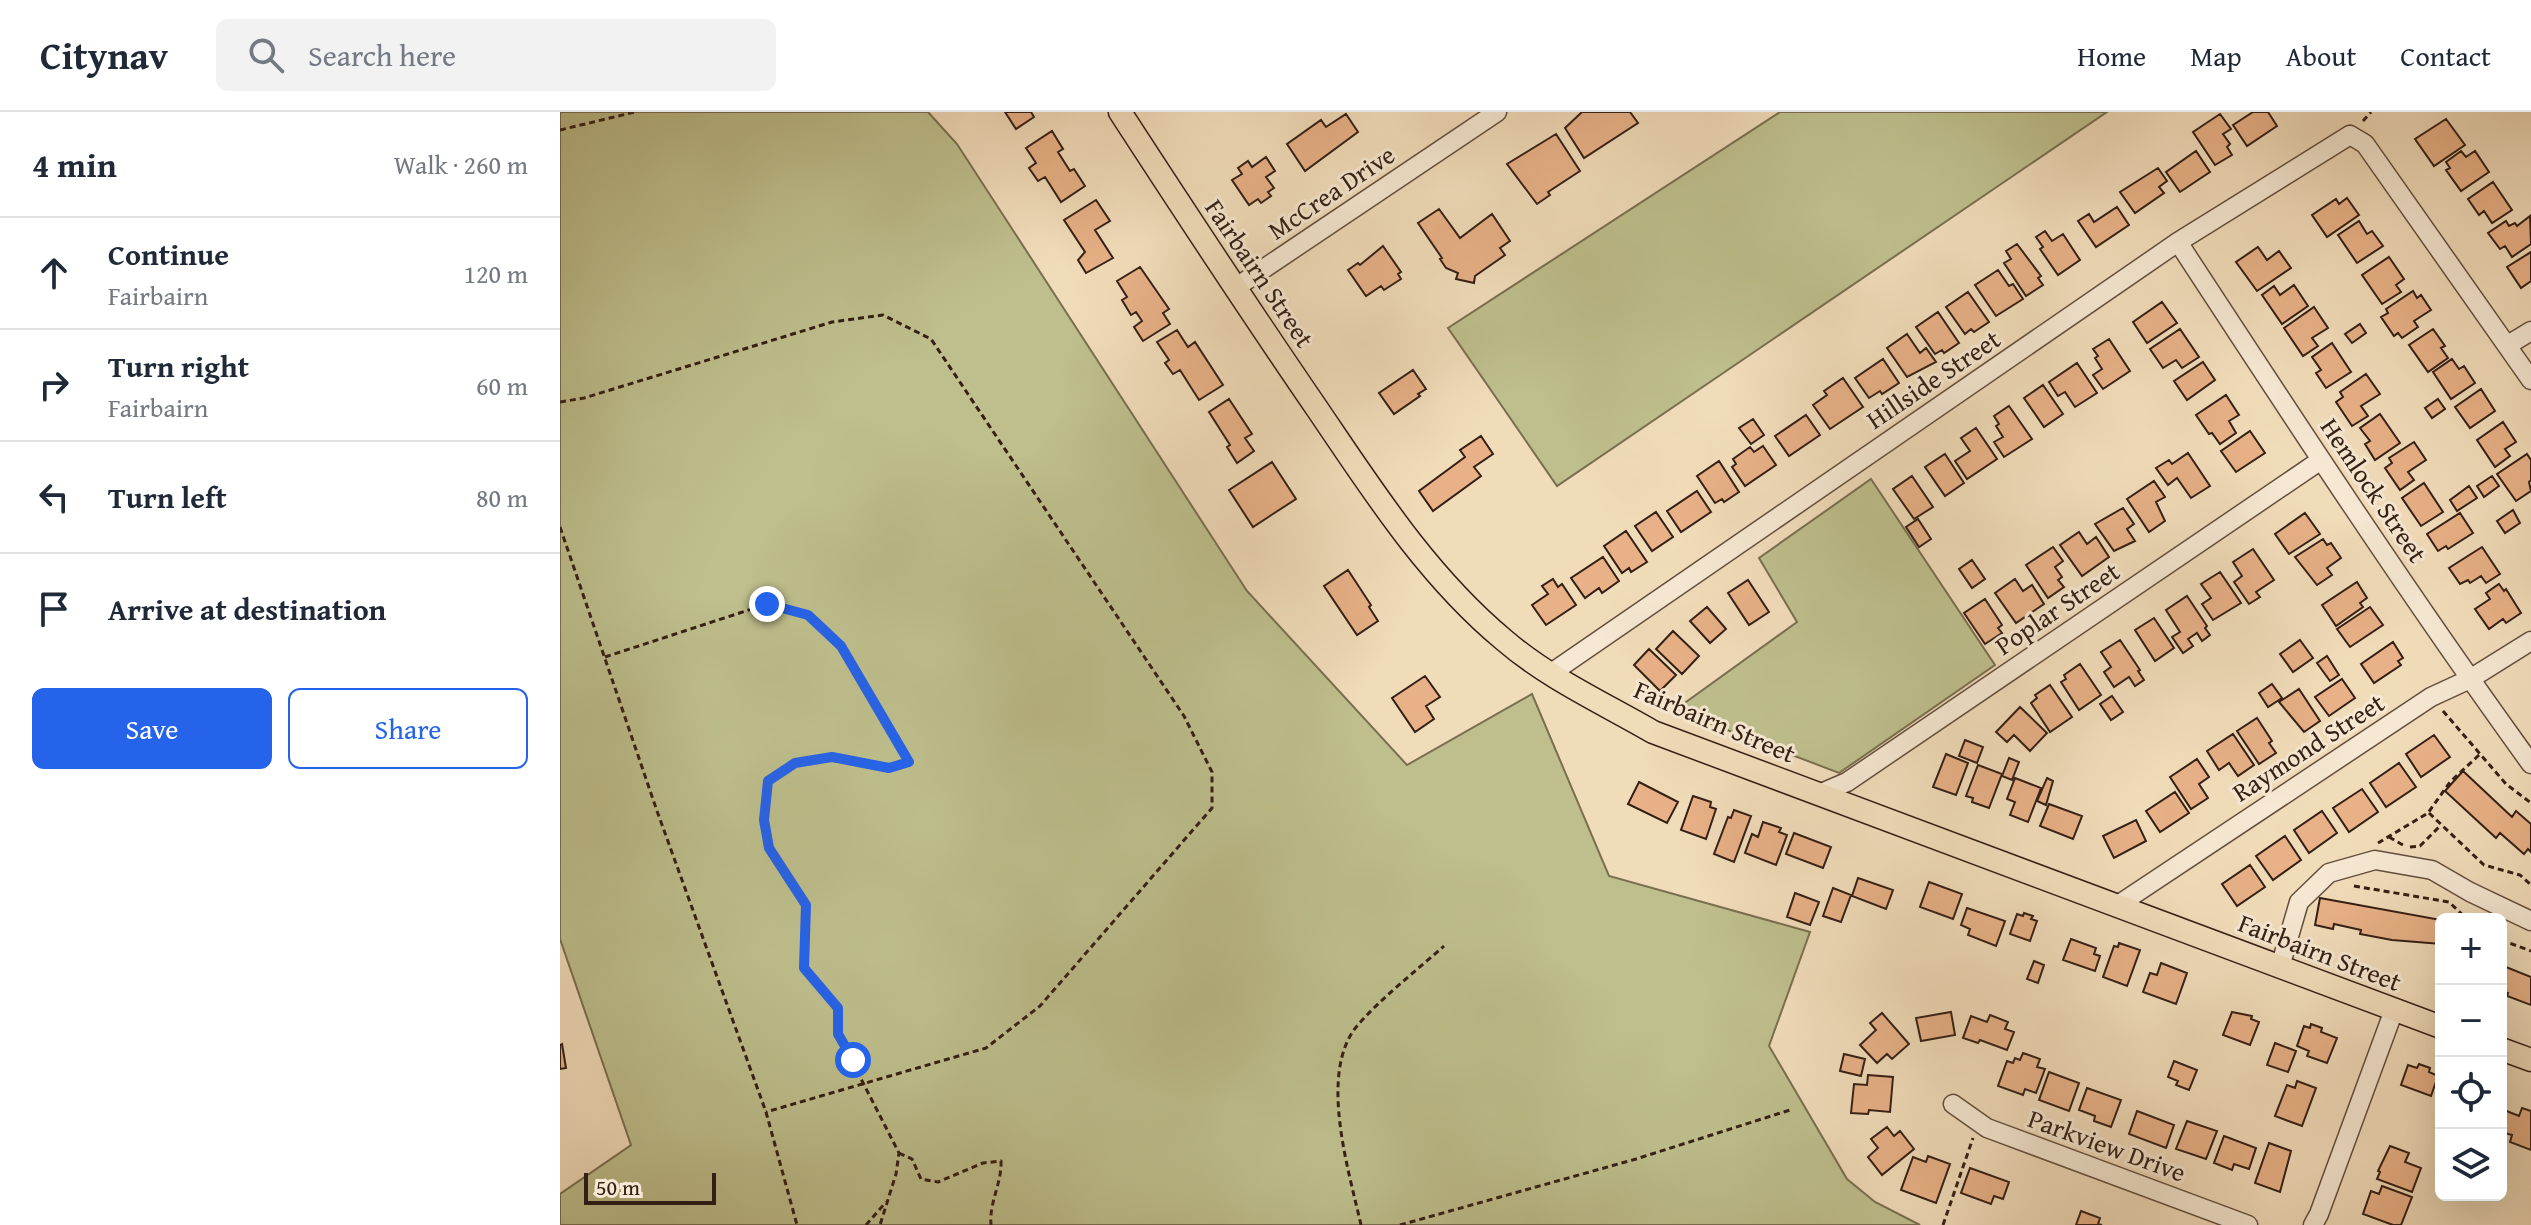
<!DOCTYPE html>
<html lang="en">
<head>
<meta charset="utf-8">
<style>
  :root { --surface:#fff; --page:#f2f2f3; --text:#1f2937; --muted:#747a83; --line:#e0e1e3; --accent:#2563eb }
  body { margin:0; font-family:"Gentium Book Plus",serif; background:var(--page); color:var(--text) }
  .controls { position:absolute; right:24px; bottom:24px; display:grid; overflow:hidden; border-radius:12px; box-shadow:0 8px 32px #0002 }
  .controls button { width:72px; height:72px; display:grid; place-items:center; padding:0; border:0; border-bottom:2px solid var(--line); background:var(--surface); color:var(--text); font:40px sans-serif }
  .scale { position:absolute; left:24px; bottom:20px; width:132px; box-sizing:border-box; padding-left:8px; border:4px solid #341f14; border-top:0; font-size:22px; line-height:28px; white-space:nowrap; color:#341f14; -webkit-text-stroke:6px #f6e8d2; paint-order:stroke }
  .stop { position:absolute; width:24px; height:24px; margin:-18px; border:6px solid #2563eb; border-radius:50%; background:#fff }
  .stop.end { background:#2563eb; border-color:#fff; box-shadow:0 2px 8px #0008 }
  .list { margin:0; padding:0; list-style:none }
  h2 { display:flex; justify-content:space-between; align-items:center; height:104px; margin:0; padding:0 32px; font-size:34px }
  h2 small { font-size:26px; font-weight:400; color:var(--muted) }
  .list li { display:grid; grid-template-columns:52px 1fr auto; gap:24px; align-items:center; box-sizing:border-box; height:112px; padding:0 32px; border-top:2px solid var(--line) }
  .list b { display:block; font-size:30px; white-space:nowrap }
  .list p { margin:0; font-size:26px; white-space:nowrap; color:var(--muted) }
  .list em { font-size:26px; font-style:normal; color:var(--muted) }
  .actions { display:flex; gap:16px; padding:24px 32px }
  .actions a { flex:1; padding:18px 0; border:2px solid var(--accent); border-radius:12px; text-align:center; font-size:28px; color:var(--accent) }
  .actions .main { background:var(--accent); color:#fff }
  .icon { flex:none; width:44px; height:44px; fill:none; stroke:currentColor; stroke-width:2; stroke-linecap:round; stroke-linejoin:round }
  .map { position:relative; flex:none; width:1971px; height:1113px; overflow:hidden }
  header { display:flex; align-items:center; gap:48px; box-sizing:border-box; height:112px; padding:0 40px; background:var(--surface); border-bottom:2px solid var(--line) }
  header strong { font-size:38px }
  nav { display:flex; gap:44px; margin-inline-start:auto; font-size:28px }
  .search { width:560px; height:72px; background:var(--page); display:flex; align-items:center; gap:20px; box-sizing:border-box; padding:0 28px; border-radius:12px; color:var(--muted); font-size:30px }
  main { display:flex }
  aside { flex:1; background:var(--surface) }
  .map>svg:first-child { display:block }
</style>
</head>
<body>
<header>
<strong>Citynav</strong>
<div class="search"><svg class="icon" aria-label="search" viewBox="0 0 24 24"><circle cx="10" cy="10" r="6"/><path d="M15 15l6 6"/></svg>Search here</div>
<nav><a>Home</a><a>Map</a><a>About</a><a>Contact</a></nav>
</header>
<main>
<aside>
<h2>4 min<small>Walk · 260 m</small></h2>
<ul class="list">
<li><svg class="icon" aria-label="ahead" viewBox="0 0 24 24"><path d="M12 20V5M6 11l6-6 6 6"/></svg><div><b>Continue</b><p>Fairbairn</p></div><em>120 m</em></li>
<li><svg class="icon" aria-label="right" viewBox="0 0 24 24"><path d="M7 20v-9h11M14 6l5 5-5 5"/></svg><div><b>Turn right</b><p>Fairbairn</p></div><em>60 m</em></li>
<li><svg class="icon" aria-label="left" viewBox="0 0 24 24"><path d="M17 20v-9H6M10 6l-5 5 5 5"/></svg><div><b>Turn left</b></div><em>80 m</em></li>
<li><svg class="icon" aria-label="arrive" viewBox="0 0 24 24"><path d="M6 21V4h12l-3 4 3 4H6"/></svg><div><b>Arrive at destination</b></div></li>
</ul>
<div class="actions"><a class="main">Save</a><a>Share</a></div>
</aside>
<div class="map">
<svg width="1971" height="1113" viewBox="0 0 1971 1113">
  <rect width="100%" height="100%" fill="#f1dcba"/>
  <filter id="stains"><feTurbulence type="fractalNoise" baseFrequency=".0025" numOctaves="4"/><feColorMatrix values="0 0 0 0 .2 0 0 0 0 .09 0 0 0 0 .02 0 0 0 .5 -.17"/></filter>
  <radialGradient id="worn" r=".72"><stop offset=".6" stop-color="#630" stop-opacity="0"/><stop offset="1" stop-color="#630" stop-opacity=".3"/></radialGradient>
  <!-- green -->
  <path fill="#bebf8d" stroke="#796f50" stroke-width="2" d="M0,0H368L397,32L687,479L847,653L972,582L1049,764L1250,820L1209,934L1287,1067L1315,1090L1360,1113H0V1082L71,1033L0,827Z
    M1220,0H1547L997,374L888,216Z
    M1311,367L1435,553L1279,661L1115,598L1237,510L1199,446Z"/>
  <!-- building -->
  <path fill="#e8b187" stroke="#341f14" stroke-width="2" d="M445,0H471L474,5L456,17Z
    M1022,0H1070L1078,11L1024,46L1005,16Z
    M1693,0H1708L1717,14L1687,34L1673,13Z
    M786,2L798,20L745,59L727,32L761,8L766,15Z
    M1660,2L1671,17L1663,22L1670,32L1667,35L1672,43L1655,53L1633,20Z
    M1886,7L1905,33L1874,54L1855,27Z
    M492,19L503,37L498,40L510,59L514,57L525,74L501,90L485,65L478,69L469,56L476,51L466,36Z
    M996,22L1020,59L988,80L990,83L977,92L947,52Z
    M1636,39L1650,60L1620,80L1606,60Z
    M1901,39L1906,45L1915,39L1929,60L1901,79L1886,58L1890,56L1886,50Z
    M706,45L715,59L706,65L714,76L708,80L711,84L701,91L698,87L689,93L672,68L682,62L678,56L688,49L692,55Z
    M1598,56L1607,69L1599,75L1604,81L1575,101L1560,80Z
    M1933,70L1952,98L1932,111L1924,99L1919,103L1908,87Z
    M1787,86L1799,103L1767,125L1752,103L1776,87L1779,92Z
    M536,88L550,109L535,118L553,146L526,161L518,148L525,140L504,108Z
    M1557,95L1569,113L1536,135L1518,109L1529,102L1534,110Z
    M879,97L900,126L932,102L950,129L940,136L945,143L915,164L914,171L896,167L898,161L886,156L880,147L882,146L858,111Z
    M1970,104L1971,132L1952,145L1945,134L1940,137L1928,121L1946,109L1949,114L1955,111L1957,114Z
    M1799,109L1807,122L1812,119L1823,134L1797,151L1778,123Z
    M1485,119L1492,129L1503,122L1520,148L1498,163L1480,137L1483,135L1476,125Z
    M1457,132L1481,164L1478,166L1483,173L1466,184L1444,151L1451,147L1446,139Z
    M823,134L841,160L838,162L841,167L824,178L821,174L806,184L788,158L798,151L800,153Z
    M1698,135L1707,148L1719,139L1731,156L1697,179L1676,150Z
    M1971,140V169L1961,176L1947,155Z
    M1829,145L1844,167L1836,173L1841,180L1822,192L1802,163Z
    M580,155L609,197L603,201L610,212L583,229L574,215L582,209L576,200L571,203L562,188L567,185L557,169Z
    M1438,158L1449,174L1453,172L1463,187L1436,204L1415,173Z
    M1734,173L1748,194L1722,212L1702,183L1714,174L1720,183Z
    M1853,179L1857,186L1861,183L1871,198L1854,209L1858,215L1842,226L1838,221L1834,224L1821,205L1828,201L1826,197Z
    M1408,180L1429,210L1414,220L1411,217L1405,222L1386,195Z
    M1602,190L1617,211L1587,231L1573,210Z
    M1754,195L1768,216L1752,226L1758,234L1743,244L1724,216Z
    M1378,200L1399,231L1384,241L1382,238L1375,242L1356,215Z
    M1800,212L1806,221L1792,231L1785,222Z
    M1620,217L1639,245L1622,256L1616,248L1603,256L1590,237Z
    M1873,217L1885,234L1881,236L1888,246L1868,260L1849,233Z
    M617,218L628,235L635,230L663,273L639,288L620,258L613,262L605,251L609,248L597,230Z
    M1347,222L1360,241L1366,236L1376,250L1347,265L1327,236Z
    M1549,227L1570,259L1543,277L1533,263L1542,257L1535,246L1538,244L1533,237Z
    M1772,231L1791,260L1766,276L1756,261L1761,258L1752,245Z
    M1323,247L1339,271L1322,282L1320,279L1309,286L1295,266Z
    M1892,247L1899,257L1904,254L1915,271L1891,287L1873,260Z
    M1643,250L1655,268L1627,288L1614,269Z
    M1517,251L1537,281L1515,295L1505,280L1498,284L1489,270Z
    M853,258L866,277L858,282L860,284L834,302L819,281Z
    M1806,262L1820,282L1801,294L1808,304L1792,314L1776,290L1783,285L1780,280Z
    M1283,266L1303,295L1270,317L1253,293L1267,283L1264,279Z
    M1483,273L1503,302L1484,315L1464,286Z
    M1921,277L1935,299L1910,316L1895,295Z
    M1666,283L1679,303L1669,309L1676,321L1660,332L1652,321L1649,322L1636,303Z
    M669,287L692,322L685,326L694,339L677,351L667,335L670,333L649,300Z
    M1878,287L1885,297L1872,306L1865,296Z
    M1449,294L1472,327L1444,345L1434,330L1443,325L1436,314L1439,312L1434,304Z
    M1820,302L1840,331L1815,348L1805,332L1810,329L1800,316Z
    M1246,303L1260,323L1229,344L1215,324Z
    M1193,307L1204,323L1191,332L1179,316Z
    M1943,310L1956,330L1945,337L1950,344L1935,355L1917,328Z
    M1416,316L1437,347L1407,367L1395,349L1410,339L1401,326Z
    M1690,319L1705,341L1676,360L1661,339Z
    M921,324L933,342L914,355L921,364L873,399L859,379L905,345L900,338Z
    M1854,330L1866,348L1848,360L1854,368L1840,378L1825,356L1832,351L1829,346Z
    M1203,334L1216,353L1185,374L1172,355L1176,352L1173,347L1190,335L1194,340Z
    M1628,341L1650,374L1631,386L1617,366L1608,373L1596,356L1609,348L1612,352Z
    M1385,342L1404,371L1385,384L1365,355Z
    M1967,342L1971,348V368L1969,370L1971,379L1956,389L1937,362Z
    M1159,349L1179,380L1164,390L1162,387L1155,391L1137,364Z
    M712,350L736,387L693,415L669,378Z
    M1352,364L1373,395L1354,407L1333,377Z
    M1932,364L1939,374L1924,385L1917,374Z
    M1594,369L1605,385L1596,390L1605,409L1589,420L1567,387Z
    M1864,371L1883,400L1861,414L1842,386Z
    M1909,374L1917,386L1897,399L1890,388Z
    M1137,379L1151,400L1121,420L1107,399Z
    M1563,396L1574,412L1567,417L1575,429L1554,439L1535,412Z
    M1953,398L1960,411L1945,421L1937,409Z
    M1096,400L1113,425L1092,439L1075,414Z
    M1745,401L1760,422L1729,442L1715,422Z
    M1900,401L1913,421L1888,437L1886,434L1878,439L1867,422Z
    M1358,407L1371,427L1359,435L1346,415Z
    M1066,419L1087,450L1071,460L1069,456L1062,461L1044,434Z
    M1519,420L1527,432L1536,425L1549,445L1522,464L1500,433Z
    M1763,427L1767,433L1771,431L1781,446L1767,456L1772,463L1757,473L1735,445Z
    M1493,435L1503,449L1495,455L1502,465L1498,468L1504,475L1488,486L1466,453Z
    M1922,435L1940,462L1926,471L1921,464L1910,471L1908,468L1900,472L1889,456Z
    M1693,437L1714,468L1696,480L1700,485L1689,492L1674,470L1682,464L1673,450Z
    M1043,445L1059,469L1042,481L1039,476L1025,486L1011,466Z
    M1412,448L1425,467L1412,476L1399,457Z
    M788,458L811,493L809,495L818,509L797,523L764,474Z
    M1660,460L1681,491L1653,508L1642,492L1651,486L1641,472Z
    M993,467L998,475L1002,472L1016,493L986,513L972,493L988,482L982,474Z
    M1455,467L1463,479L1472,473L1484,492L1456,511L1435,481Z
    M1188,468L1209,500L1189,513L1168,481Z
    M1797,470L1807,486L1800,491L1803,495L1776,514L1762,493Z
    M1939,472L1944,479L1946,477L1961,501L1946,511L1943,507L1929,517L1915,497L1930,487L1926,481Z
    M1627,484L1647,514L1645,516L1650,523L1642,529L1637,521L1628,527L1633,534L1623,541L1612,525L1620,520L1606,498Z
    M1425,487L1442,513L1438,516L1442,521L1425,532L1404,501Z
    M1147,495L1166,517L1150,531L1130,509Z
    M1810,495L1823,513L1790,535L1777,517Z
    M1594,506L1614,536L1595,549L1575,518Z
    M1113,519L1139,544L1122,562L1096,537Z
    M1560,528L1580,558L1578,559L1584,568L1575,574L1569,565L1554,575L1544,560L1551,555L1541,540Z
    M1740,528L1753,546L1733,560L1720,542Z
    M1833,530L1843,546L1838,549L1841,553L1814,571L1801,552Z
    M1089,537L1116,563L1100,579L1074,553Z
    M1767,544L1779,563L1770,569L1757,551Z
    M1520,552L1541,583L1519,598L1501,570L1506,567L1504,563Z
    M865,564L880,585L866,594L874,607L855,620L832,586Z
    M1782,567L1795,586L1769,604L1755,585Z
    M1712,572L1722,586L1708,595L1699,581Z
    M1490,573L1512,605L1490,620L1471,591L1477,586L1475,583Z
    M1739,577L1760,609L1744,620L1719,590Z
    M1552,584L1563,600L1551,608L1540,592Z
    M1460,595L1487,621L1470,639L1454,623L1447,630L1436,620Z
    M1697,606L1712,629L1709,631L1716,641L1699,652L1677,619Z
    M1673,622L1694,653L1678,664L1669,651L1659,658L1647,639Z
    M1874,623L1890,645L1861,665L1846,642Z
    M1405,628L1423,635L1417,651L1399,644Z
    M1386,642L1408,651L1396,683L1373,675Z
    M1449,646L1459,650L1452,668L1442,664Z
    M1637,647L1649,665L1639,672L1648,686L1631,697L1610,665Z
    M1839,651L1856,675L1826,695L1810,671Z
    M1418,653L1442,662L1429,696L1412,690L1413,686L1406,684Z
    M1903,659L1952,705L1956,699L1971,712V740L1968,737L1964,742L1940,721L1936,726L1885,679Z
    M1455,666L1481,676L1468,710L1450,703L1455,690L1447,687Z
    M1487,666L1493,669L1486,693L1477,689Z
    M1079,670L1118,690L1107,711L1068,692Z
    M1802,677L1818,700L1789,720L1773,696Z
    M1615,680L1629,701L1600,720L1586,699Z
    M1133,684L1151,690L1150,695L1156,697L1146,727L1121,718Z
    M1489,692L1522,704L1513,727L1480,714Z
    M1174,698L1191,704L1174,750L1154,742L1168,705L1171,706Z
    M1762,699L1777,721L1749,741L1734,718Z
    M1576,708L1586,729L1554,746L1543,724Z
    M1203,710L1221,716L1219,720L1227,723L1216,753L1185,741L1192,722L1198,725Z
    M1234,721L1271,735L1263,756L1226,742Z
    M1725,724L1741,748L1713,768L1696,744Z
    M1690,753L1705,775L1677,794L1662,772Z
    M1298,766L1333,778L1326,797L1292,784Z
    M1369,770L1402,782L1393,807L1360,795Z
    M1273,776L1291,783L1281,810L1263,804Z
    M1235,781L1259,790L1250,813L1227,805Z
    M1760,786L1881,808V832L1832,828L1800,822L1801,818L1774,812L1773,817L1755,813Z
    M1407,796L1445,809L1436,834L1408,823L1410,817L1401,813Z
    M1464,801L1473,804L1471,807L1477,809L1470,829L1450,822L1457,802L1463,804Z
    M1511,827L1536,836L1534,842L1540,844L1535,859L1503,848Z
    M1559,831L1580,838L1567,874L1543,865L1554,834L1558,835Z
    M1474,849L1484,853L1478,871L1467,867Z
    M1601,851L1627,861L1616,892L1583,880L1590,861L1597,863Z
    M1941,853L1971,865V893L1947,884L1948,881L1941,878Z
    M1391,900L1395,923L1361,929L1356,906Z
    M1672,900L1692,904L1691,907L1699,910L1690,933L1663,923Z
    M1322,901L1349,932L1332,947L1327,942L1317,951L1300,933L1316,918L1310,911Z
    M1430,903L1448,910L1445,917L1454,920L1447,938L1420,928L1418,931L1403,926L1411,904L1427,910Z
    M1751,912L1762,916L1761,920L1777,926L1767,951L1747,944L1749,939L1737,934L1744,914L1750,916Z
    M1715,931L1736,939L1728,960L1707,953Z
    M2,932L6,956L0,957V933Z
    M1463,941L1480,947L1477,955L1485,957L1476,981L1465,977L1463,983L1438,974L1447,949L1453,951L1455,946L1460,948Z
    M1284,942L1305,947L1301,964L1280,959Z
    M1614,949L1637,958L1629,978L1616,973L1618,969L1608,965Z
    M1859,952L1870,956L1869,960L1878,964L1871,984L1841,973L1848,953L1857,956Z
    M1489,960L1519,971L1509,999L1479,988Z
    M1308,963L1333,965L1330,1000L1309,998L1308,1002L1291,1001L1294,972L1307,973Z
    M1737,969L1756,976L1742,1014L1715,1004L1727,973L1735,976Z
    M1527,976L1561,988L1551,1015L1534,1009L1535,1004L1519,998Z
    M1962,996L1971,999V1038L1950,1030L1952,1023L1941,1020L1944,998L1959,1004Z
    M1577,999L1614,1013L1606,1036L1569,1022Z
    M1627,1009L1657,1019L1646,1047L1616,1037Z
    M1327,1015L1334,1024L1340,1019L1354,1037L1322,1063L1308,1045L1318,1036L1311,1027Z
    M1664,1024L1696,1036L1689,1057L1674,1052L1672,1058L1654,1051Z
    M1709,1031L1731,1039L1720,1080L1695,1071Z
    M1830,1034L1849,1041L1845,1050L1861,1056L1852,1080L1817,1067L1820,1060L1818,1059Z
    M1368,1044L1390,1052L1376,1091L1341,1078L1353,1045L1366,1050Z
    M1410,1056L1449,1070L1443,1087L1434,1084L1431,1092L1401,1081Z
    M1822,1074L1852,1085L1841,1113H1833L1803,1102L1811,1079L1819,1082Z
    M1521,1099L1540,1106L1538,1112L1542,1113H1516Z"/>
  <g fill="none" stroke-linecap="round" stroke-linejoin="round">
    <defs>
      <path id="minor" d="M1618,130C1733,306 1848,482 1971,652
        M675,176L937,0
        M1948,233L1971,219
        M990,562L1618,130L1790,23L1805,32L1971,268
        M1259,682L1287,670L1761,348
        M1558,793L1871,585L1910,567L1971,529
        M1720,855L1739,790L1769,761L1815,748L1872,758L1910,780L1971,809
        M1393,992L1427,1016L1688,1113
        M1753,1113L1759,1102L1834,898"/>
      <path id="major" d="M560,0C625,100 690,199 758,298C813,379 867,464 944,528C988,566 1043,591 1093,620L1881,915
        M1941,937L1971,948"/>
    </defs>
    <!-- minor casing -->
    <use href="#minor" stroke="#634e3e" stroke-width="21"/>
    <!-- major casing -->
    <use href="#major" stroke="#341f14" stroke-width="25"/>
    <!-- path -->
    <path stroke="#341f14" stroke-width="3" stroke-dasharray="6 4" stroke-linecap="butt" d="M1803,9L1811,0
      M0,18L75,0
      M0,290L24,286L272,210L323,203L371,227L624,604L652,660V696L480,894L426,936L206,1000
      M0,415L97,699L206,1000L237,1113
      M45,545L207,492L248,503L281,534L349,650L329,656L272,645L235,651L208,669L204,708L209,736L246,793L244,856L278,896V922L339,1041L336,1062L320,1113
      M1883,599L1946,672L1971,691
      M1869,701L1924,753L1960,763L1971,773
      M1829,725L1843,733
      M1818,731L1868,701L1890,670L1919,643
      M1850,735L1860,734L1880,714
      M1794,774L1889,790L1907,807
      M1941,828L1971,839
      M1878,888L1881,879
      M339,1041L352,1047L361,1067L378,1070L423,1051L441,1049C442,1071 429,1090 431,1113
      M306,1113L326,1090
      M801,1113C789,1059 758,961 797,914C821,886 856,859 884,834
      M840,1113L1076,1047L1230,998
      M1383,1113L1413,1026"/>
    <!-- minor -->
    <use href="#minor" stroke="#f6e8d2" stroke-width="18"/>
    <!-- major -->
    <use href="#major" stroke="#f1dcba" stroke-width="22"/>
  </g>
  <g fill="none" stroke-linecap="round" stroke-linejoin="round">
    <!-- route -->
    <path stroke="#2563eb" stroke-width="10" d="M207,492L248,503L281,534L349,650L329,656L272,645L235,651L208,669L204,708L209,736L246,793L244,856L278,896V922L293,948"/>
  </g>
  <g text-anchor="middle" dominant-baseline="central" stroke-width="6" stroke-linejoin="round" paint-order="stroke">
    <!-- street labels -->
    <g font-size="26" fill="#341f14" stroke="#f6e8d2">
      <text transform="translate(771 80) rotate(-34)">McCrea Drive</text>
      <text transform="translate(700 161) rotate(56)">Fairbairn Street</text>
      <text transform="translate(1373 267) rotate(-34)">Hillside Street</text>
      <text transform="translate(1814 378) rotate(56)">Hemlock Street</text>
      <text transform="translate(1497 496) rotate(-34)">Poplar Street</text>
      <text transform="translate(1155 609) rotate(23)">Fairbairn Street</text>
      <text transform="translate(1748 635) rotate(-33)">Raymond Street</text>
      <text transform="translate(1760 840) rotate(21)">Fairbairn Street</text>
      <text transform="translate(1547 1033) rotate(20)">Parkview Drive</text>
    </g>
  </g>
  <rect width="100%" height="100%" filter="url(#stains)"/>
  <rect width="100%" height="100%" fill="url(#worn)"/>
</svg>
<div class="controls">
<button>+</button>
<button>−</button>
<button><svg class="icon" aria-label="locate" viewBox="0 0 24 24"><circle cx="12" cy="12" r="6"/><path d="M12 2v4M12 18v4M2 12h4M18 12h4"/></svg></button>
<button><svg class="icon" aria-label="layers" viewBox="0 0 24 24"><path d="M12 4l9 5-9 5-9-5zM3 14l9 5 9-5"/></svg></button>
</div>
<div class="scale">50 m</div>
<div class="stop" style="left:293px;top:948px"></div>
<div class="stop end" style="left:207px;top:492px"></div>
</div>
</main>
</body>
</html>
